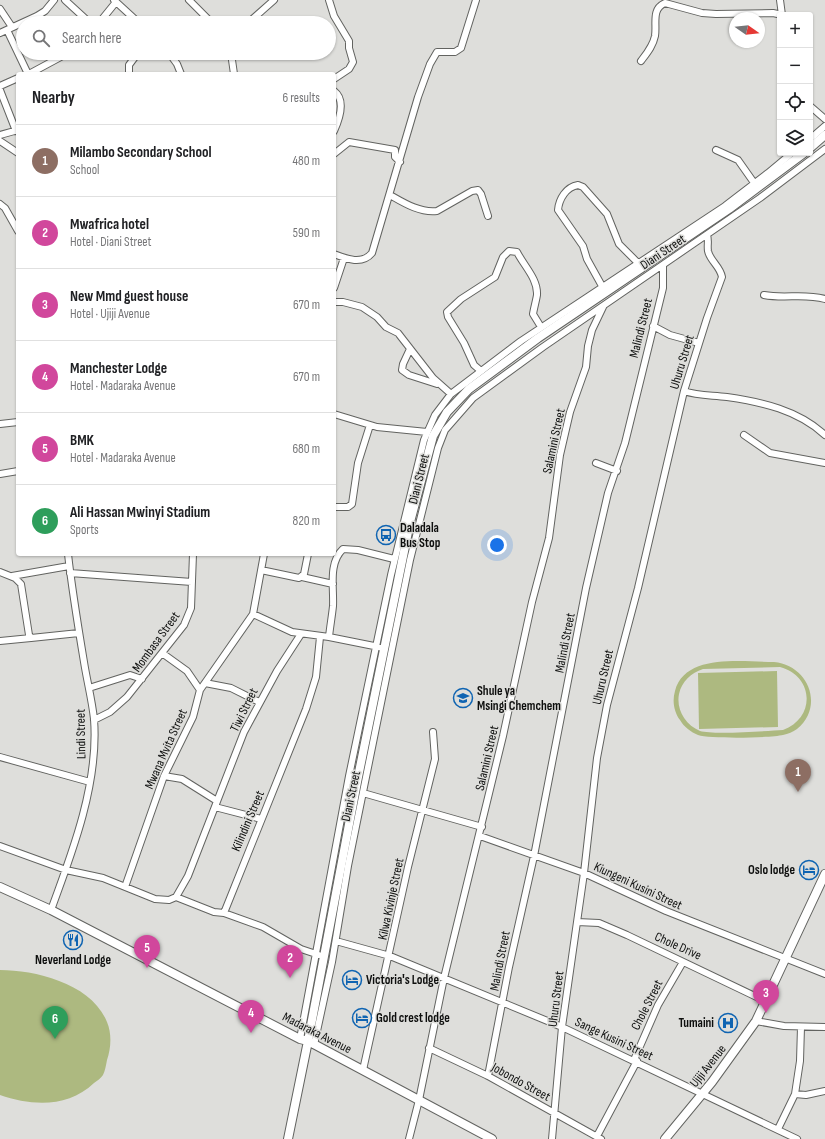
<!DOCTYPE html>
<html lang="en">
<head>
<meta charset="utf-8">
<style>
  :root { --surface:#fff; --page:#f2f2f2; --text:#202124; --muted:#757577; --line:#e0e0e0; --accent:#7c3aed }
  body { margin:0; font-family:"Sofia Sans Condensed",sans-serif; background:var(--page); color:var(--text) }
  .controls { position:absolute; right:12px; top:12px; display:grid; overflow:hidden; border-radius:4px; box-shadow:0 1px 3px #0004 }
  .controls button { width:36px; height:36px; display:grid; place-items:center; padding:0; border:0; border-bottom:1px solid var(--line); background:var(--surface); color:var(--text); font:20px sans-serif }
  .compass { position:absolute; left:729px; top:12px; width:36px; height:36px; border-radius:50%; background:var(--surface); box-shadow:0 1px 3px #0004; rotate:104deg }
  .you { position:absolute; left:497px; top:545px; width:14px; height:14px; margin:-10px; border:3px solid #fff; border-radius:50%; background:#1a73e8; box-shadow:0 0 0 6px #1a73e833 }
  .badge { display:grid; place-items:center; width:26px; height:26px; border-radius:50%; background:var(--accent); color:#fff; font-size:13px; font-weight:700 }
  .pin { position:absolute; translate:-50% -33px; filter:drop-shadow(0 1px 2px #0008) }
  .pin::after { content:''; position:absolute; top:21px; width:14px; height:12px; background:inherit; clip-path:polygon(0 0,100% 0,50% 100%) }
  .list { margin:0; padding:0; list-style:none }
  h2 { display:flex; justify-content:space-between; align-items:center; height:52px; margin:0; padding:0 16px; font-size:17px }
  h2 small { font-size:13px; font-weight:400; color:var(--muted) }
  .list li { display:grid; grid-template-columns:26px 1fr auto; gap:12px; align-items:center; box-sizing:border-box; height:72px; padding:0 16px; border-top:1px solid var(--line) }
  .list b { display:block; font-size:15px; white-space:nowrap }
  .list p { margin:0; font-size:13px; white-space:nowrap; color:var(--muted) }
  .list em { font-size:13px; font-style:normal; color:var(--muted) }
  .icon { flex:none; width:22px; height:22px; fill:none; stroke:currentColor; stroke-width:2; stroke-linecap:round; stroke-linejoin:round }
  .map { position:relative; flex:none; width:825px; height:1139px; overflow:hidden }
  .search { position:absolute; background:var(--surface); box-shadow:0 1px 3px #0004; left:16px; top:16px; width:320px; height:44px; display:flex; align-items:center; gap:10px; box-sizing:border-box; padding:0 14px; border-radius:22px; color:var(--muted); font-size:15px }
  .panel { position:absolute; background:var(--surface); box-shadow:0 1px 3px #0004; left:16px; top:72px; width:320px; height:484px; border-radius:4px }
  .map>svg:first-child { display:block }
</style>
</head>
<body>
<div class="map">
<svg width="825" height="1139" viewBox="0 0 825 1139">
  <rect width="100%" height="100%" fill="#dededb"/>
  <!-- green -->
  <path fill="#adb980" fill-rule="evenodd" d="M774,662C808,665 825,706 797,729C793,732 788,734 783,735C770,738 710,739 698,735C691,732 684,727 680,720C674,712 672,701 675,691C685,653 742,662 774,662ZM780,667C814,676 816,718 783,730C765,731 714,735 700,731C685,725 676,709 679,694C682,681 691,673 703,669Z
    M777,671L778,727L699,729L698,673Z
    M0,970C36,970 92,984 107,1022C112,1034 111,1048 107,1060C106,1065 105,1071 103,1075C101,1078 97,1081 94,1083C68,1108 32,1106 0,1095Z"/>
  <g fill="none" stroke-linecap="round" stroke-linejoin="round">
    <defs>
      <path id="minor" d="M65,0L90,23
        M114,0L139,23
        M189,0L212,23
        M329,0L334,16L349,41V48L353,62L349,69L334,79
        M780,0L782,15
        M0,9L12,27
        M99,23L116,2
        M248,23L274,0
        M7,30L28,74
        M0,33L37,16L45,11L54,0
        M169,53L177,64L181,74
        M231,53L234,74
        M641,61C647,53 653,46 655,36C657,24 651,9 665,3L702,13L716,14L773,13L782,15
        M29,74L68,53
        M129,74V65L138,53
        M0,86L18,78
        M0,90L16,131
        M334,91C346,100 339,120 334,131
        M810,106L825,119
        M0,135L18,130
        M810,139L825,126
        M0,141L18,153
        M716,150L738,160L757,187
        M334,154L349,142L395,150V157L400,162
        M390,195C404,203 420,213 437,211L472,191L478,190L481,194L488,216
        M0,204L5,208L18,231
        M334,254C347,259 362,265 372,253L418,97L430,64L437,52H455L461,48L476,0
        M602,286L587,259L583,246L558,210C559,199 566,187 578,185L583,187L607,214L619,244L638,263
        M334,288L344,258
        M764,295C785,299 804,293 825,299
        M334,302H343L362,307L377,317L386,327L398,333L433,378L451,394
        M653,326L670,335L699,343
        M410,349L403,364L402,370L409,375L437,384
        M481,371L474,365L464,343L448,317L447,312L461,299L495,277L503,257L509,251L517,252C524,266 538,279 537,295C536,301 534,308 533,314L541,327
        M684,391C698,396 712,395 727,397C762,402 798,410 825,435
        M334,414L377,427L427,432
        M0,424L18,422
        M744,435L770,453L825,463
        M596,463L617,471
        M0,474L18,471
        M334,507H348L352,504L358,463L370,425
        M261,570L299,578L304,574L308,554
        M0,572L15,578L21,584L29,635L31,638L79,633
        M70,573L192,582
        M12,576L69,566
        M302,577L333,584
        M253,614L292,632L329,637L384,648
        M329,637C330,627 332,616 333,606C334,588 328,563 343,549L358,550L394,559
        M0,641L31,638
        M162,653L187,671L200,690
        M205,683L231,688L259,702
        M89,688L130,675L142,679
        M94,720L110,712L127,697L184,625L191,608L193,554
        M0,757L90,782
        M164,776L182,779L217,801
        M363,793L482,827
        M215,807L261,819
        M480,836L584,873L666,911L825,974
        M0,846L66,870L103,878L155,899L169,900L176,897L214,912L224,913L306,709L316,677L320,637
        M125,887L164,776L193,717L200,690L253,614L264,554
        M176,897L188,876L244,732L277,671L301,634
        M51,910C73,851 99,782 94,719C92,700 87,681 84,662C78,626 72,590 68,554
        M224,913L263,927L301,949L319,955
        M577,922L599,923L627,935L765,1001
        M336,941L390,956L562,1027L797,1139
        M756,1021L784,1026L825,1027
        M300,1039L349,776L391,575L424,440L435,415L451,394L521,341L725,206L768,173L792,153
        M314,1045L332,962L348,866L410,560L438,448L445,430L473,398L543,347L760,198L825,149
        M429,1048L488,1076L601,1139
        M634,1060L658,1005L683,962
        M363,1070L408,867L435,759L433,732
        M488,1076L509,967L534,856L586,588L608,493L625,443L663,288V265
        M795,1094L806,1095L825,1091
        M778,1129L795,1094L800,1061L801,1027
        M597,1136L637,1061
        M409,1139L419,1100L444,978L503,736L532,602L549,538L560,455L570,412L586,367L588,346L592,330L603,307
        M552,1139L562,1027L584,873L597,758L607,705L638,588L684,391L707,318L722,277C720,266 710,261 708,251C707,245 709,241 707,235"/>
      <path id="major" d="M810,148L825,135
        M0,887L51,910L300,1039L308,1041L492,1139
        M288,1139L308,1041L357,782L410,522L433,436L447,412L469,389L538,338L729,209L804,153
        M665,1139L712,1082L756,1021L825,874"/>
    </defs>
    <!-- minor casing -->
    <use href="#minor" stroke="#626360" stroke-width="8"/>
    <!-- major casing -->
    <use href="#major" stroke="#626360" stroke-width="10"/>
    <!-- minor -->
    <use href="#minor" stroke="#fff" stroke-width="6"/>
    <!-- major -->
    <use href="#major" stroke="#fff" stroke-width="8"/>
  </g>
  <!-- icons -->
  <defs>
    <symbol id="bus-ring" viewBox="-11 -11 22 22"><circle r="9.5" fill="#dededb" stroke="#0f64b2" stroke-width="1.5"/><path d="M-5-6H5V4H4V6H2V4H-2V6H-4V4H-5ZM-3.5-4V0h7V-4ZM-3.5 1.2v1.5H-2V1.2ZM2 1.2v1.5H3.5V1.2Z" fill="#0f64b2"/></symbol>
    <symbol id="school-ring" viewBox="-11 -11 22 22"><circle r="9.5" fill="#dededb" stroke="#0f64b2" stroke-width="1.5"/><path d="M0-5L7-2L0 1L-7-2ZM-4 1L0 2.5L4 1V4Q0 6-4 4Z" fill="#0f64b2"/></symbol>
    <symbol id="hotel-ring" viewBox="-11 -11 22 22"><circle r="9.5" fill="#dededb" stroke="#0f64b2" stroke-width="1.5"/><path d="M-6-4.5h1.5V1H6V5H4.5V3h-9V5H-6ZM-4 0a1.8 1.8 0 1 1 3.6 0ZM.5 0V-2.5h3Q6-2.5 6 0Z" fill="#0f64b2"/></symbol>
    <symbol id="restaurant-ring" viewBox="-11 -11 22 22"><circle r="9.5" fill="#dededb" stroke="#0f64b2" stroke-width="1.5"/><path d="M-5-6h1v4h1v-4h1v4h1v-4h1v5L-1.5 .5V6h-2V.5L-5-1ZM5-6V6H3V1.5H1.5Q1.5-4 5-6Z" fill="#0f64b2"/></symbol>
    <symbol id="hospital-ring" viewBox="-11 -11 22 22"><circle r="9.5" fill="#dededb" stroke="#0f64b2" stroke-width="1.5"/><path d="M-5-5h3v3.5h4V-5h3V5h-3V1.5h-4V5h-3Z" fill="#0f64b2"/></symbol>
  </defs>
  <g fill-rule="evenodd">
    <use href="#bus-ring" x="375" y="524" width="22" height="22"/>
    <use href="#school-ring" x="452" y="687" width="22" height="22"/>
    <use href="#hotel-ring" x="798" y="859" width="22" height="22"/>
    <use href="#restaurant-ring" x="62" y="929" width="22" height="22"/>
    <use href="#hotel-ring" x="341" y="969" width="22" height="22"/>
    <use href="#hotel-ring" x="351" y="1007" width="22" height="22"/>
    <use href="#hospital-ring" x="717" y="1012" width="22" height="22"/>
  </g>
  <g text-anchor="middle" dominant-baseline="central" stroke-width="3" stroke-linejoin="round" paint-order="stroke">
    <!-- street labels -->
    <g font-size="13" fill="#0e0f0e" stroke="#dededb">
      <text transform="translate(663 252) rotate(-34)">Diani Street</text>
      <text transform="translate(641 328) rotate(-76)">Malindi Street</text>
      <text transform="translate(682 362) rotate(-73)">Uhuru Street</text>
      <text transform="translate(554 441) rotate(-78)">Salamini Street</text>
      <text transform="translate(419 479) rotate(-76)">Diani Street</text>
      <text transform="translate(156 642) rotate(-54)">Mombasa Street</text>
      <text transform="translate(565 643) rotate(-79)">Malindi Street</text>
      <text transform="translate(603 677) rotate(-77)">Uhuru Street</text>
      <text transform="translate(244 710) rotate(-64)">Tiwi Street</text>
      <text transform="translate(81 734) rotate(-91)">Lindi Street</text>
      <text transform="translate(166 749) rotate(-66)">Mwana Mvita Street</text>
      <text transform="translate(487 758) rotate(-77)">Salamini Street</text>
      <text transform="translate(351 796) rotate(-78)">Diani Street</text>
      <text transform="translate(248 821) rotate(-67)">Kilindini Street</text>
      <text transform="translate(638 886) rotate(25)">Kiungeni Kusini Street</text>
      <text transform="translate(391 899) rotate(-78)">Kilwa Kivinje Street</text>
      <text transform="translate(678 946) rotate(24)">Chole Drive</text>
      <text transform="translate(500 961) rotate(-79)">Malindi Street</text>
      <text transform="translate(556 999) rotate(-83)">Uhuru Street</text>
      <text transform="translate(647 1005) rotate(-63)">Chole Street</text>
      <text transform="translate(317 1033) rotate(27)">Madaraka Avenue</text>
      <text transform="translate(614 1039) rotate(25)">Sange Kusini Street</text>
      <text transform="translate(708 1066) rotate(-52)">Ujiji Avenue</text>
      <text transform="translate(521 1082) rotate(29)">Jobondo Street</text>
    </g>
    <!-- poi labels -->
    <g font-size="13" font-weight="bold" fill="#0e0f0e" stroke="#dededb" text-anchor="start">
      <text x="400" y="528">Daladala<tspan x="400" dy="15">Bus Stop</tspan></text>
      <text x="477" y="691">Shule ya<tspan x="477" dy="15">Msingi Chemchem</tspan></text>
      <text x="795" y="870" text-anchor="end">Oslo lodge</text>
      <text x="73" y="960" text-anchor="middle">Neverland Lodge</text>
      <text x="366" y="980">Victoria's Lodge</text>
      <text x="376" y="1018">Gold crest lodge</text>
      <text x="714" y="1023" text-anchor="end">Tumaini</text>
    </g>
  </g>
</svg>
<div class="controls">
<button>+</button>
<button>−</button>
<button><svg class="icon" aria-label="locate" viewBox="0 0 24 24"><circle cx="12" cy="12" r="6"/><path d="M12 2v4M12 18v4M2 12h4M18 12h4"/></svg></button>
<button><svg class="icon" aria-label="layers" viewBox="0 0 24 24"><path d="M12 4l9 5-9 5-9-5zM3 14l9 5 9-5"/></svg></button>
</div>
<svg class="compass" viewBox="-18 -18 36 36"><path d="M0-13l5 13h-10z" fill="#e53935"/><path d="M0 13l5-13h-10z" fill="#757577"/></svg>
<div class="you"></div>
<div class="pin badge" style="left:798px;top:792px;background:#8d6e63">1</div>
<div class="pin badge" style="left:290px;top:978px;background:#d1479c">2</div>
<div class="pin badge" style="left:766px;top:1013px;background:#d1479c">3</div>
<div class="pin badge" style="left:251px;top:1033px;background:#d1479c">4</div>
<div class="pin badge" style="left:147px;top:968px;background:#d1479c">5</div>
<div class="pin badge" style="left:55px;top:1039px;background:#2e9e5b">6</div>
<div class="search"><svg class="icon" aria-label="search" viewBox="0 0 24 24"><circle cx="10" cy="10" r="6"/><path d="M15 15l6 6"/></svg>Search here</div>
<section class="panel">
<h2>Nearby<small>6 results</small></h2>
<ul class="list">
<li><span class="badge" style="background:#8d6e63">1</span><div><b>Milambo Secondary School</b><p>School</p></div><em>480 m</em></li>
<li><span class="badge" style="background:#d1479c">2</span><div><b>Mwafrica hotel</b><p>Hotel · Diani Street</p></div><em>590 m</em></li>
<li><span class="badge" style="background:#d1479c">3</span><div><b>New Mmd guest house</b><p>Hotel · Ujiji Avenue</p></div><em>670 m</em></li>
<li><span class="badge" style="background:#d1479c">4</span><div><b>Manchester Lodge</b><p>Hotel · Madaraka Avenue</p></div><em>670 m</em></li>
<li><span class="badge" style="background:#d1479c">5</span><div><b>BMK</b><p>Hotel · Madaraka Avenue</p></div><em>680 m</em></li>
<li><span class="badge" style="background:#2e9e5b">6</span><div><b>Ali Hassan Mwinyi Stadium</b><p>Sports</p></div><em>820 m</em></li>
</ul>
</section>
</div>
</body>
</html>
